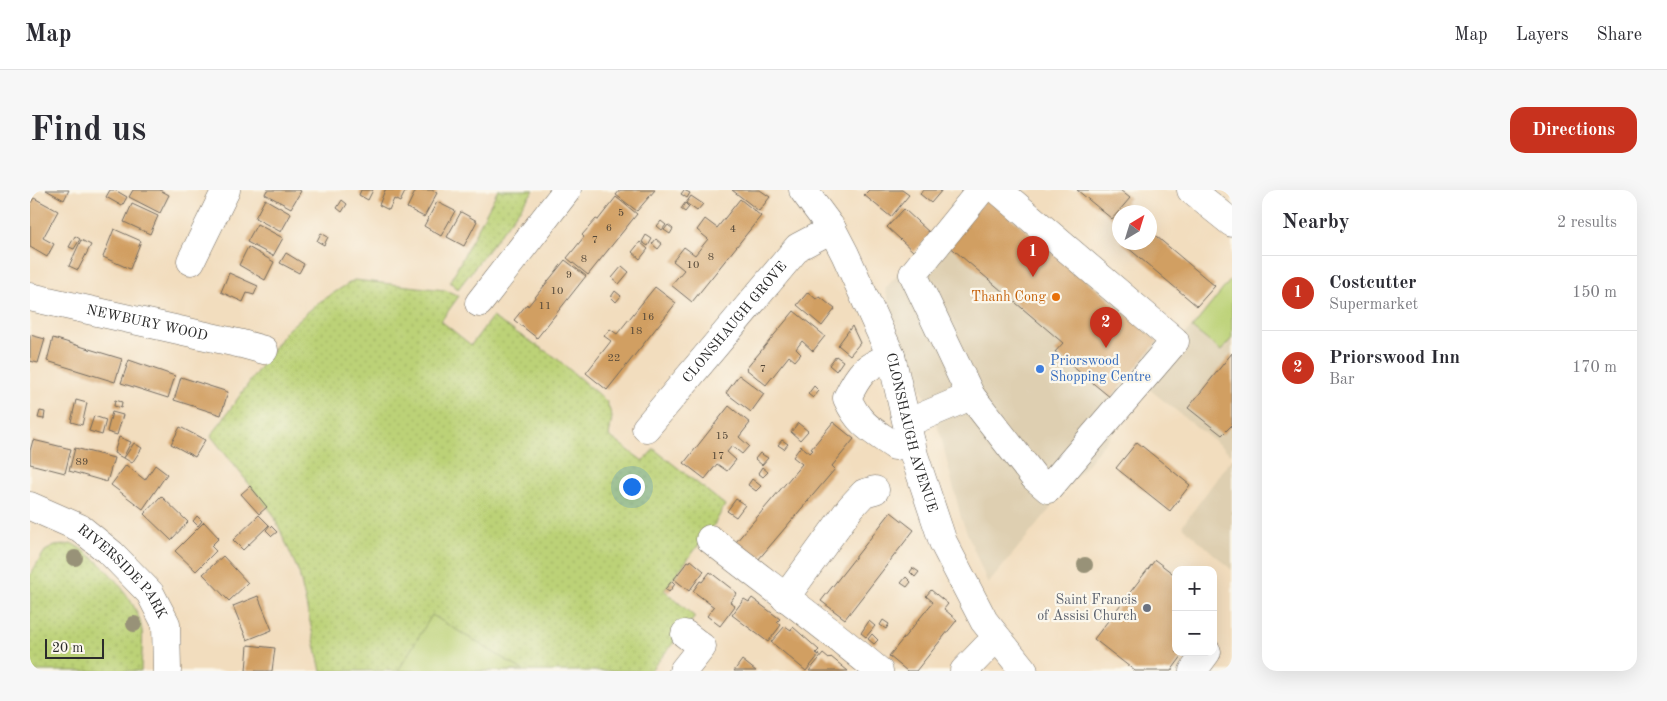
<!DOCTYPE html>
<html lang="en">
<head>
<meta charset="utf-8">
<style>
  :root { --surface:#fff; --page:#f7f7f7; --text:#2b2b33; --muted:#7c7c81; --line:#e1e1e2; --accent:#c8321e }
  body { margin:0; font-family:"Old Standard TT",serif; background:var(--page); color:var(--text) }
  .controls { position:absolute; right:15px; bottom:15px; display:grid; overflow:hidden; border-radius:10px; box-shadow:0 5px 20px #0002 }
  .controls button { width:45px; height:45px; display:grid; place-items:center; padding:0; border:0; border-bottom:1px solid var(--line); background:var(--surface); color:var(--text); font:25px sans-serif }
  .compass { position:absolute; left:1082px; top:15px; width:45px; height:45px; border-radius:50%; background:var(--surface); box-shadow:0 5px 20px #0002; rotate:38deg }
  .scale { position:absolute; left:15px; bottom:12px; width:59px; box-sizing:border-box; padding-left:5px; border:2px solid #2b2b2b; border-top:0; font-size:14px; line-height:18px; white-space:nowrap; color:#2b2b2b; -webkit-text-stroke:4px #fbf7ec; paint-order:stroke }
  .you { position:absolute; left:601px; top:296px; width:18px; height:18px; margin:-12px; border:4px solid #fff; border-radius:50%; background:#1a73e8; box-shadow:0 0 0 8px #1a73e833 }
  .badge { display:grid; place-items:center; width:32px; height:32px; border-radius:50%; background:var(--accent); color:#fff; font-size:16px; font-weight:700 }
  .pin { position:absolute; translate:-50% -41px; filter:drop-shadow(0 1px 2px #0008) }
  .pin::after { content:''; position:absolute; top:26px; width:18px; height:15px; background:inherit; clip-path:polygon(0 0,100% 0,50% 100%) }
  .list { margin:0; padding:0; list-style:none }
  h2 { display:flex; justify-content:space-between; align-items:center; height:65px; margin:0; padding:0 20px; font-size:21px }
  h2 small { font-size:16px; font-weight:400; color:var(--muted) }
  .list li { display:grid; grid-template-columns:32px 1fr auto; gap:15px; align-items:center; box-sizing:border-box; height:75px; padding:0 20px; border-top:1px solid var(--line) }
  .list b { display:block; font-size:19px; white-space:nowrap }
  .list p { margin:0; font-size:16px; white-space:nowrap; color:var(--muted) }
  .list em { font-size:16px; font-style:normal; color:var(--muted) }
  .map { position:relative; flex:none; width:1202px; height:481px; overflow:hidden; border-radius:15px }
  header { display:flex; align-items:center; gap:30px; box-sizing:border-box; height:70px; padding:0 25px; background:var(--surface); border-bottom:1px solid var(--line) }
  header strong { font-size:24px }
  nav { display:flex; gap:28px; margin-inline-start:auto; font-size:18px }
  .intro { display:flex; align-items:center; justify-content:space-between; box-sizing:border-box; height:120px; padding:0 30px }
  h1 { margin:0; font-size:35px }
  .button { padding:12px 22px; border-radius:15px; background:var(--accent); color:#fff; font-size:18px; font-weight:700 }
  main { display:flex; gap:30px; padding:0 30px }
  aside { flex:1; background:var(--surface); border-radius:15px; box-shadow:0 5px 20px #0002 }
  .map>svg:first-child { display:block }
</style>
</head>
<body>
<header>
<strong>Map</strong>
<nav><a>Map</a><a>Layers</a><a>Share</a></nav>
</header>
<div class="intro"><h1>Find us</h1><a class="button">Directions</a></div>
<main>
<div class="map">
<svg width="1202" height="481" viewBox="0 0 1202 481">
  <defs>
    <pattern id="grass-dots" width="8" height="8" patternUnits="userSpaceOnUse" patternTransform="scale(1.25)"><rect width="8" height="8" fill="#bcd277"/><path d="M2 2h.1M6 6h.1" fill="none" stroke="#a2b467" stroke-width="1.8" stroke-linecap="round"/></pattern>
  </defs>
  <rect width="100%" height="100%" fill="#fbf7ec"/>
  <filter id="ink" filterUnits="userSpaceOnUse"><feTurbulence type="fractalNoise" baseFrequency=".02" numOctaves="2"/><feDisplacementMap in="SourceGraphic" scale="10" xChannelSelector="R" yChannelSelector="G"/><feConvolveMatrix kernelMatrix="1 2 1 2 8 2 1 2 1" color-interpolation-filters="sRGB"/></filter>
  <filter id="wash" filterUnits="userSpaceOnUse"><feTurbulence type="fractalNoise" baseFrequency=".0096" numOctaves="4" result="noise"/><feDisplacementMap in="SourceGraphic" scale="20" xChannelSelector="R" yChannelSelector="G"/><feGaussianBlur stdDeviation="1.12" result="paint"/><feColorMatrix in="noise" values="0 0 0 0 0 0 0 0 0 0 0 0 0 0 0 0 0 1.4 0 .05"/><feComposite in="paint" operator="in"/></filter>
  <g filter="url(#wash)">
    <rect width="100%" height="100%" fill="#f2ddbe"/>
    <!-- built -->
    <path fill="#decfb1" d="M941,0L1154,146L1202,88V265L1119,199L958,394L931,328L910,243L874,158L855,99Z
      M1202,268V380L1152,336Z"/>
    <!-- grass -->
    <path fill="url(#grass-dots)" stroke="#747e51" d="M468,0H504L428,99L420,92Z
      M324,90L415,100L429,106L411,131L441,155L462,127L525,167L577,212L582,227L579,246L613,271L624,259L695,315L684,335L634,400L665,427L620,481H291L269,383L243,324L181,246L256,141L288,113Z
      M43,354C68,367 102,404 110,431C115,448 111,464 111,481H0V385L15,361L25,356Z"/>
    <!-- pitch -->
    <path fill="#bcd277" stroke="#747e51" d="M1202,88V148L1191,161L1162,138Z
      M402,425L494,481H368Z"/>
    <g id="blocks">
      <!-- building -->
      <path fill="#d19f62" d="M16,0H39L34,10Z
        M80,0H85L97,7L92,16L76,7Z
        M103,0H130L139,5L130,23L99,7Z
        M237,0H269L271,1L261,18L235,4Z
        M331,0H343L338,10L329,5Z
        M355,0H376L370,12L364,9L359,20L349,15Z
        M386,0H402L407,3L394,27L377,18Z
        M590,0H625L607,21L586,5Z
        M654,0L660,3L657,8L651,4Z
        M702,0H730L740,7L729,21Z
        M839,0H872L879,5L861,27L834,5Z
        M893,0H912L901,13L890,4Z
        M1047,0H1090L1100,8L1082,29Z
        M661,6L673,14L667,21L656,13Z
        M586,7L607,24L558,85L537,68L554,47L552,45L566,29L568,30Z
        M4,8L28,21L13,48L24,54L17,67L0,57V14Z
        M957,8L1128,151L1081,208L1025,162L1033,153L918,55Z
        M235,9L261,24L251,42L225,28Z
        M710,9L731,26L662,112L641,95L654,80L643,71L654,57L665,65L678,49L667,40L675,29L687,38Z
        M312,10L317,14L312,22L307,18Z
        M407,12L425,21L411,46L394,36Z
        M655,13L659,17L655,22L651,19Z
        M102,14L128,26L120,44L94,32Z
        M874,19L901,44L884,62L857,37Z
        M431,22L447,31L434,56L417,47Z
        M631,31L636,35L632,40L627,36Z
        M227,34L253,48L243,66L217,52Z
        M638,35L643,39L640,44L634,40Z
        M84,39L111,51L100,79L73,67Z
        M1120,41L1185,96L1167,116L1091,52H1120Z
        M291,43L298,47L294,55L287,51Z
        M616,45L622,49L618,56L612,52Z
        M45,46L50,49L44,59L39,57Z
        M626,49L632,54L628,59L622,54Z
        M51,50L61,55L48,80L39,76Z
        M610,52L618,59L610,69L602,62Z
        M218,57L244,72L235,90L209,75Z
        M256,63L274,74L269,83L250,73Z
        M535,70L556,86L507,148L484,130L497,114L498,116Z
        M592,76L599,82L589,94L582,88Z
        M199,83L228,96L224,105L217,103L213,112L191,102Z
        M625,97L646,113L577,200L556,183L581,151L574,146L580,139L587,144Z
        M585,101L591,106L586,112L581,107Z
        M778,102L786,109L790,107L805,119L792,136L767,115Z
        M764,121L795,146L783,161L772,151L766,159L771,164L765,171L759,166L736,195L716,179Z
        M822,136L830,153L820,165L808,155Z
        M0,145L15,149L8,173L0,171Z
        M23,148L92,169L85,192L17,171Z
        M1202,163V235L1192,245L1158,218Z
        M806,166L813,171L806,181L799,175Z
        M99,170L145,186L138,208L91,193Z
        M709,185L734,204L721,222L696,203Z
        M151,187L198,202L191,225L144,210Z
        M784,196L789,201L783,208L778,204Z
        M46,210L57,213L52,235L41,232Z
        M85,210L92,212L91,218L84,216Z
        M699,216L720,233L709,247L719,256L712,264L702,256L697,262L706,270L697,281L687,274L675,289L654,273Z
        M10,221L15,222L14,229L8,228Z
        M82,222L93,225L87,245L77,242Z
        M64,226L76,230L72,245L59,241Z
        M803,232L824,249L802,276L805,279L728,370L706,352L772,274L763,267L771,256L780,263L783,260L781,259Z
        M768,233L778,241L770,250L761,242Z
        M150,237L175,250L165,267L141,254Z
        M89,247L101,252L93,268L84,263Z
        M3,250L41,259L35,283L0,274V261Z
        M752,250L758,254L754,259L748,255Z
        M1107,252L1160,295L1140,321L1086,278Z
        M104,253L112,258L102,273L94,268Z
        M45,258L84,268L77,292L39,281Z
        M730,263L738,268L732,275L725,269Z
        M96,275L115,290L125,275L137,284L113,319L81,295Z
        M732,277L738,282L733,287L728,283Z
        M722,289L731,296L726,301L718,295Z
        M220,296L237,317L229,324L211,304Z
        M131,306L158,332L141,350L114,324Z
        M706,309L715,315L706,327L697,321Z
        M861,322L884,340L815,429L791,411Z
        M229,325L239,335L213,360L203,350Z
        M167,326L172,331L168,336L163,331Z
        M174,332L189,348L181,356L186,361L166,381L145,361Z
        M240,335L247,342L242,346L236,340Z
        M193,366L218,393L199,411L173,384Z
        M661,370L674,381L659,401L644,389L658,371L660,372Z
        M1125,370L1146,386V462H1155L1141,481H1105L1064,449Z
        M883,378L889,382L885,387L880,382Z
        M680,382L707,403L700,412L705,416L690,436L677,426L684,417L663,401L670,391L672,392Z
        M876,387L881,392L877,397L871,393Z
        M642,391L645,394L639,402L635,399Z
        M901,400L918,414L914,419L927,430L886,481H877L859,466L903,412L896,406Z
        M228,406L242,440L217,450L203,416Z
        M722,408L750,429L747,432L751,435L738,452L702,425L714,409L719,412Z
        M853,430L859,434L856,439L850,435Z
        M839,431L845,436L836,447L831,443Z
        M755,436L761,440L763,437L789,460L786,463L789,465L776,481L741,452Z
        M842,444L848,450L844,454L838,449Z
        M218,455L245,458L242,481H216Z
        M793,464L799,469L801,467L818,481H779Z
        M712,470L726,481H704Z"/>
    </g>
  </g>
  <g filter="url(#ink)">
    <use href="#blocks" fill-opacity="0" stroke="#71695e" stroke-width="1"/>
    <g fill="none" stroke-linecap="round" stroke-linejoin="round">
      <defs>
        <g id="minor">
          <path id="s1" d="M773,0L802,39L815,64L861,166L884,265L913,352L954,431L994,481"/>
          <path d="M951,0L883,84L941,206L1004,287L1018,299L1145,151L968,0"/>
          <path d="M1161,0L1202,33"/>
          <path d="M161,71L196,0"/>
          <path id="s2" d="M0,107L212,154L234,160"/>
          <path d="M449,113L537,0"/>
          <path d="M861,166C834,178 830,181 817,208C829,235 842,240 865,256L881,253"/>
          <path d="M877,233L941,206"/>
          <path id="s3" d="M616,238L768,57L802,39"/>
          <path id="s4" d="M0,316L50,338L82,364L120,403L136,434L137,481"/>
          <path d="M680,349C736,393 794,435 849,481"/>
          <path d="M755,408L821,317L834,303L845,300"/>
          <path d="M653,481L672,457L655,444"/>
          <path d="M934,481L956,458L968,449"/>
          <path d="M1163,481L1177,462"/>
        </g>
      </defs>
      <!-- minor casing -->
      <use href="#minor" stroke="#71695e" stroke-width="29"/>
      <!-- minor -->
      <use href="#minor" stroke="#fff" stroke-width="28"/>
    </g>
    <!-- trees -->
    <g fill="#989278">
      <circle cx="45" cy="368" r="8"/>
      <circle cx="1055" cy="375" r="8"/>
      <circle cx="104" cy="434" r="8"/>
    </g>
  </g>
  <!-- markers -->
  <circle fill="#e8710a" stroke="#fbf7ec" stroke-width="2" cx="1026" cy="107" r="5"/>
  <circle fill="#3f7fe0" stroke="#fbf7ec" stroke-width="2" cx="1010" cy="179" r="5"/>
  <circle fill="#6b7280" stroke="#fbf7ec" stroke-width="2" cx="1117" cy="418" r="5"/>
  <g text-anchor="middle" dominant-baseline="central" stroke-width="4.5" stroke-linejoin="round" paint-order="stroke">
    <!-- number labels -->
    <g font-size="11" fill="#544839">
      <text x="591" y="23">5</text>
      <text x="579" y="38">6</text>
      <text x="703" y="39">4</text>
      <text x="565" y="50">7</text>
      <text x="681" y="67">8</text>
      <text x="554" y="69">8</text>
      <text x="663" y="75">10</text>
      <text x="539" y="85">9</text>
      <text x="527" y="101">10</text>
      <text x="515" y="116">11</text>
      <text x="618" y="127">16</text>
      <text x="606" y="141">18</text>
      <text x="584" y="168">22</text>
      <text x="733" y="179">7</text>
      <text x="692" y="246">15</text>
      <text x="688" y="266">17</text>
      <text x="52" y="272">89</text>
    </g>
    <!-- food labels -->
    <g font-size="14" fill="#c56008" stroke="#fbf7ec" text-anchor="end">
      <text x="1016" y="107">Thanh Cong</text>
    </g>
    <!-- street labels -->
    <g font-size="14" fill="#2b2b2b" stroke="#fbf7ec">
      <text stroke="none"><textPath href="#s3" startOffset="138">CLONSHAUGH GROVE</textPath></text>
      <text stroke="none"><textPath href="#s2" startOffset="120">NEWBURY WOOD</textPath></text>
      <text stroke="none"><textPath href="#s1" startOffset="268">CLONSHAUGH AVENUE</textPath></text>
      <text stroke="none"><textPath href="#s4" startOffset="116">RIVERSIDE PARK</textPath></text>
    </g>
    <!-- shop labels -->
    <g font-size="14" fill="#366cbe" stroke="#fbf7ec" text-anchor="start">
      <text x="1020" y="171">Priorswood<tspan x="1020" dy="16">Shopping Centre</tspan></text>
    </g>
    <!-- worship labels -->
    <g font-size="14" fill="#5b616d" stroke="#fbf7ec" text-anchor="end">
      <text x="1107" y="410">Saint Francis<tspan x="1107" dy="16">of Assisi Church</tspan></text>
    </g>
  </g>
</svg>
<div class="controls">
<button>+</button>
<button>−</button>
</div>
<svg class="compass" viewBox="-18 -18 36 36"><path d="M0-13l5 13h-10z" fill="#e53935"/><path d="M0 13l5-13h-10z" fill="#7c7c81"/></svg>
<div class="scale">20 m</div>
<div class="you"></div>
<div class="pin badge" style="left:1003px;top:87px">1</div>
<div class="pin badge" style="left:1076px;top:158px">2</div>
</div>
<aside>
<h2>Nearby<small>2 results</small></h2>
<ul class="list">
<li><span class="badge">1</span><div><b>Costcutter</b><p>Supermarket</p></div><em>150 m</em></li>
<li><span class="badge">2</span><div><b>Priorswood Inn</b><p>Bar</p></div><em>170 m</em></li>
</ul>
</aside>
</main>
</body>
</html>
